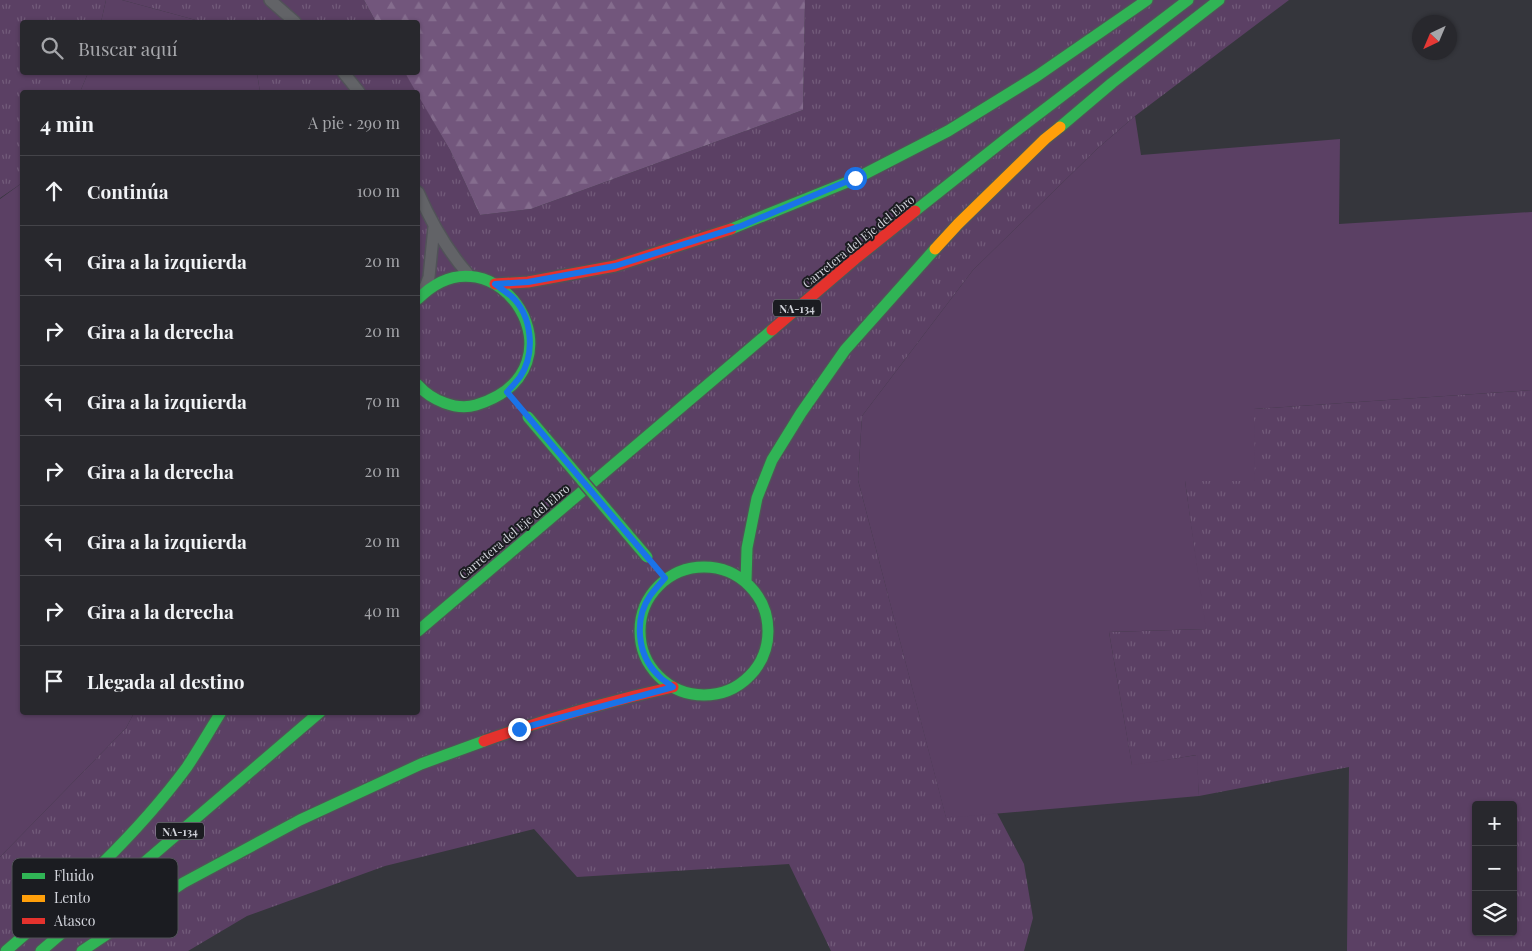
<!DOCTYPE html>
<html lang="es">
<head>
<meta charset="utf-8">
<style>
  :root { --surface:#28282d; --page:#303035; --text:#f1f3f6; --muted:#a5a6aa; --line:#444449 }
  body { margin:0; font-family:"Playfair Display",serif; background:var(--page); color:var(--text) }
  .controls { position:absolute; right:15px; bottom:15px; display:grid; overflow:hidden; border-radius:5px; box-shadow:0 1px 4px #0004 }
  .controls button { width:45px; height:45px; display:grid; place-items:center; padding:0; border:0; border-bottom:1px solid var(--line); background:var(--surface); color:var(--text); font:25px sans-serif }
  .compass { position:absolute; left:1412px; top:15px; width:45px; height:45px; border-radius:50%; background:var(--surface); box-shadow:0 1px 4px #0004; rotate:224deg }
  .stop { position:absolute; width:15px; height:15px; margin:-11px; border:4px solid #1a73e8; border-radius:50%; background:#fff }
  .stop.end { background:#1a73e8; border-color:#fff; box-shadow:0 1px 5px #0008 }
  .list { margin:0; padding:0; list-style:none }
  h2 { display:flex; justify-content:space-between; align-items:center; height:65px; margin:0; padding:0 20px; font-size:21px }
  h2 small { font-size:16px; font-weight:400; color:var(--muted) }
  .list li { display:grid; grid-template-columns:32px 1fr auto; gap:15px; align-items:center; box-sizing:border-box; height:70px; padding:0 20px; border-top:1px solid var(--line) }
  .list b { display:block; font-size:19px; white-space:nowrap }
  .list em { font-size:16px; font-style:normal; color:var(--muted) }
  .icon { flex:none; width:28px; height:28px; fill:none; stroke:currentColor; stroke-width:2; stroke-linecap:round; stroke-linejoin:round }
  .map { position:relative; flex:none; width:1532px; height:951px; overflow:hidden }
  .search { position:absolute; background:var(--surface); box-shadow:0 1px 4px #0004; left:20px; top:20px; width:400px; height:55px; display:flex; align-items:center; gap:12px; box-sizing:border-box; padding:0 18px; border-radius:5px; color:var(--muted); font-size:19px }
  .panel { position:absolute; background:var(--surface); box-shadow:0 1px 4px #0004; left:20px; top:90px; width:400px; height:625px; border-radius:5px }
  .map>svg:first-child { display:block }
</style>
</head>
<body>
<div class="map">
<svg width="1532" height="951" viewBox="0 0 1532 951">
  <defs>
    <pattern id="grass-tufts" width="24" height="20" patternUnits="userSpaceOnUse" patternTransform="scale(1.25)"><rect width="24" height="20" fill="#5b4064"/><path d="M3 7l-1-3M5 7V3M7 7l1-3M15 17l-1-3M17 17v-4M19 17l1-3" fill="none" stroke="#725b7a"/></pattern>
    <pattern id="forest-firs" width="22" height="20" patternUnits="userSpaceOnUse" patternTransform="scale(1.25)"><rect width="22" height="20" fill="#72567c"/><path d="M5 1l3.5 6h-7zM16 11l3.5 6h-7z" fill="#856d8e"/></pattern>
  </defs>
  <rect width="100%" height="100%" fill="#35363c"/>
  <!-- grass -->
  <path fill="url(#grass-tufts)" fill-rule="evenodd" d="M0,0H106L101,22H22V72L88,73L80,92H22V183L0,198Z
    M122,0H364L376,22H203Z
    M805,0H1289L1135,116L1097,149L973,270L862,416L858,480L946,817L997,813L1024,864L1033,918L1024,951H831L789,864L577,877L534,829L385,866L247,916L188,951H0V857L126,728L134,713L418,712V94L450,150L480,215L531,209L803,110Z
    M257,73H405L417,92H260Z
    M1532,390V951H1347L1349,767L1199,796L1196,755L1132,766L1109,632L1205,629L1185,481L1254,409ZM1476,805H1513V932H1476Z"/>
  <!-- forest -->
  <path fill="url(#forest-firs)" d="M364,0H805L803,110L531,209L480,215L450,150L405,73L418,72V22H376Z"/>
  <!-- garden -->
  <path fill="#5b4064" d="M106,0H122L203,22H101Z
    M88,73H257L260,92H80Z
    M1135,116L1141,155L1340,139L1339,224L1532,212V390L1254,409L1255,481H1185L1206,629L1109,632L1132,765L1197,755L1199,796L946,818L858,480L862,416L973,270L1097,149Z
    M22,183V712L134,713L126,728L0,857V199Z"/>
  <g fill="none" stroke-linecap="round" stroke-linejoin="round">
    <defs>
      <path id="lane" d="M270,0L295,22
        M343,72L359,92
        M418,192C431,222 446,249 468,274
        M425,287L429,277L434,227"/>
      <path id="fast" d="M1060,127L1112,83L1219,0
        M915,211L1007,138L1188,0
        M731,229L855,179L948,131L1037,76L1147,0
        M418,299C496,220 592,369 476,405C456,411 431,400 418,385
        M640 631a64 64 0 1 1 128 0a64 64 0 1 1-128 0Z
        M746,581L747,548L757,498L772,460L801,413L845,350L935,249
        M418,631L772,330
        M6,951C71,895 136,836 187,767C199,749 210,730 221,712
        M41,951L320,712
        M82,951L183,883L300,820L421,764L484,741"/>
      <path id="slow" d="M935,249L958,224L1045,139L1060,127"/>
      <path id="jam" d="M495,284L528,282L615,266L731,229
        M772,330L855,259L915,211
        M484,741C546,719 609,701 673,687"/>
    </defs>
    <!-- lane casing -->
    <use href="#lane" stroke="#515258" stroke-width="14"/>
    <!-- fast casing -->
    <use href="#fast" stroke="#515258" stroke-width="14"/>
    <!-- slow casing -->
    <use href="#slow" stroke="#515258" stroke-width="14"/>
    <!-- jam casing -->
    <use href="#jam" stroke="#515258" stroke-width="14"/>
    <!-- lane -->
    <use href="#lane" stroke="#626367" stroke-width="11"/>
    <!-- fast -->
    <use href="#fast" stroke="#30b455" stroke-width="11"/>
    <!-- slow -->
    <use href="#slow" stroke="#ff9f0a" stroke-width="11"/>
    <!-- jam -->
    <use href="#jam" stroke="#e5322d" stroke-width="11"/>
    <defs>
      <path id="fast-bridge" d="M528,417L647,557"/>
    </defs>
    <!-- fast-bridge casing -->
    <use href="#fast-bridge" stroke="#515258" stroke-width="14" stroke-linecap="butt"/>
    <!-- fast-bridge -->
    <use href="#fast-bridge" stroke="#30b455" stroke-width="11"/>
  </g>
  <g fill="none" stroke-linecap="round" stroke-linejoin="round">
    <!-- route -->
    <path stroke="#1a73e8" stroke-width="6" d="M519,729L673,687C668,683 662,680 658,675C637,655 634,619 650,596C654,590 660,584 665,578L507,392C512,387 516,382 520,377C536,353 532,315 511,296C506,292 500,288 495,284L528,282L615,266L741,226L855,178"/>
  </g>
  <g text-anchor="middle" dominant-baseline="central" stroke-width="4" stroke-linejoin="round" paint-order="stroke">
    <!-- shield labels -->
    <g fill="#1b1c21" stroke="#9b9da3" stroke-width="1">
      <rect x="773" y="299.5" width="48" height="17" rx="4"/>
      <rect x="156" y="822.5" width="48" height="17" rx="4"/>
    </g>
    <g font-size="11" font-weight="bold" fill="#d2d4db">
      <text x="797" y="308">NA-134</text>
      <text x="180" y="831">NA-134</text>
    </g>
    <!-- street labels -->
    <g font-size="12" fill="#d2d4db" stroke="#1b1c21">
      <text transform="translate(858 241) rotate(-39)">Carretera del Eje del Ebro</text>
      <text transform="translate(514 531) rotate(-40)">Carretera del Eje del Ebro</text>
    </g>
  </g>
  <!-- legend -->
  <rect x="12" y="858" width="166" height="80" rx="8" fill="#1b1c21" stroke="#525359" stroke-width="1"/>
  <rect x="22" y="873" width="23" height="6" fill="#30b455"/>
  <rect x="22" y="895" width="23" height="7" fill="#ff9f0a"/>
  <rect x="22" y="918" width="23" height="6" fill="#e5322d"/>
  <g font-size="14" fill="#d2d4db">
    <text x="54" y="881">Fluido</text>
    <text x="54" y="903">Lento</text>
    <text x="54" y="926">Atasco</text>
  </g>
</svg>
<div class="controls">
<button>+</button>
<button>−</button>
<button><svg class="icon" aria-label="layers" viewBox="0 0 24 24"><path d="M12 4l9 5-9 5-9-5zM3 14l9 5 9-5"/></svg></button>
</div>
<svg class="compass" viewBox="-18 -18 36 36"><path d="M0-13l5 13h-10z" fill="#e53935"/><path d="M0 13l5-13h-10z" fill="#a5a6aa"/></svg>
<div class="stop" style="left:855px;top:178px"></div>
<div class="stop end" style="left:519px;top:729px"></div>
<div class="search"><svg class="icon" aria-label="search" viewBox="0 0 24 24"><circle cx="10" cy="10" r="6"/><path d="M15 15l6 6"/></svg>Buscar aquí</div>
<section class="panel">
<h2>4 min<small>A pie · 290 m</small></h2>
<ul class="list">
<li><svg class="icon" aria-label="ahead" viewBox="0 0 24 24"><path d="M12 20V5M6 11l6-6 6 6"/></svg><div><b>Continúa</b></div><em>100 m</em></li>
<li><svg class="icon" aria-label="left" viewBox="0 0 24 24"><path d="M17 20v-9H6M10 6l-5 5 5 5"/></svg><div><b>Gira a la izquierda</b></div><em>20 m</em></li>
<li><svg class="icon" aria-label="right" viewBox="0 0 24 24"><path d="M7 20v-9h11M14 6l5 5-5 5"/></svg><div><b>Gira a la derecha</b></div><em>20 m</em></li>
<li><svg class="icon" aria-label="left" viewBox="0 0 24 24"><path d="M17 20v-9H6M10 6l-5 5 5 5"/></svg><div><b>Gira a la izquierda</b></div><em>70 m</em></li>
<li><svg class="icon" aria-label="right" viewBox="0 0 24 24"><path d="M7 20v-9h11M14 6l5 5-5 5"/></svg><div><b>Gira a la derecha</b></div><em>20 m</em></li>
<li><svg class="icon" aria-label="left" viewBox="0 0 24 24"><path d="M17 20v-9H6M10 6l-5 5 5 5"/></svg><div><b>Gira a la izquierda</b></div><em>20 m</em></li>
<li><svg class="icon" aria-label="right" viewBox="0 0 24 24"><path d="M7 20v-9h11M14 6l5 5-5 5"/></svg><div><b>Gira a la derecha</b></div><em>40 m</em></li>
<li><svg class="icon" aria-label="arrive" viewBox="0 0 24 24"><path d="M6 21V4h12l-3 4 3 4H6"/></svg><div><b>Llegada al destino</b></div></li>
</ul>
</section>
</div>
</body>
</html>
